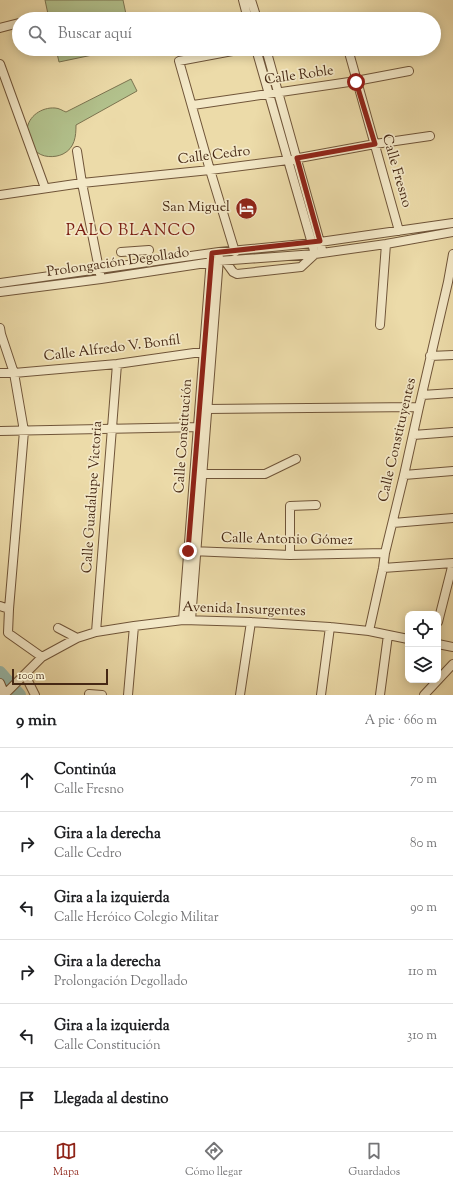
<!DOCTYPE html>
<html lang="es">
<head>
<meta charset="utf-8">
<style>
  :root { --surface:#fff; --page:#f6f6f6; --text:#202124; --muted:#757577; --line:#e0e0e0; --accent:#8f2418 }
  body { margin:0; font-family:"Sorts Mill Goudy",serif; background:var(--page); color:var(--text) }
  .controls { position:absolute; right:12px; bottom:12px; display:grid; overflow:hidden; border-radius:8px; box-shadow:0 2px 10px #0003 }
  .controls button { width:36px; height:36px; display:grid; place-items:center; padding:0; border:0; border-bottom:1px solid var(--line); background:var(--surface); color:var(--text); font:20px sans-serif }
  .scale { position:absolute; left:12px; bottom:10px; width:96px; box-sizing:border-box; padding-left:4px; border:2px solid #462814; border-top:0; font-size:11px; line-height:14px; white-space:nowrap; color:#462814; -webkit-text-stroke:3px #f3e8c7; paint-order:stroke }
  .stop { position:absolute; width:12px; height:12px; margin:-9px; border:3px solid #8f2418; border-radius:50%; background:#fff }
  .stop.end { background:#8f2418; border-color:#fff; box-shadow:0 1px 4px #0008 }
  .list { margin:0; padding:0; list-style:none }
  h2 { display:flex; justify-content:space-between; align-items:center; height:52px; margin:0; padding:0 16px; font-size:17px }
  h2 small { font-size:13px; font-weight:400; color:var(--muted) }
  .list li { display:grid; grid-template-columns:26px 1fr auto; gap:12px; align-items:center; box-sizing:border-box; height:64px; padding:0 16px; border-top:1px solid var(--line) }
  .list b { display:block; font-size:15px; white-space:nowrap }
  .list p { margin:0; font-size:13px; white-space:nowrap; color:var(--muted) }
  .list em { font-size:13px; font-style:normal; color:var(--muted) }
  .icon { flex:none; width:22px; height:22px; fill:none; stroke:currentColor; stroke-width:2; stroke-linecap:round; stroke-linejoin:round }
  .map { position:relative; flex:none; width:453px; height:695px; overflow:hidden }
  .search { position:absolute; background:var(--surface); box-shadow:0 2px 10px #0003; left:12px; right:12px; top:12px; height:44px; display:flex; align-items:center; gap:10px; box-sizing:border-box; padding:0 14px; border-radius:22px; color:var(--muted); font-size:15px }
  .sheet { height:436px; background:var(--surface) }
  nav { display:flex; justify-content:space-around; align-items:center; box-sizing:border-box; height:56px; border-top:1px solid var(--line); background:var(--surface); font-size:11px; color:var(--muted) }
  nav a { display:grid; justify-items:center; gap:2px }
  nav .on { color:var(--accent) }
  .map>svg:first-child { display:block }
</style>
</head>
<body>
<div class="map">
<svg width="453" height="695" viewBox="0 0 453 695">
  <rect width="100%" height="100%" fill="#ecdba9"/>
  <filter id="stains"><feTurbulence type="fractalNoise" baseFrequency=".005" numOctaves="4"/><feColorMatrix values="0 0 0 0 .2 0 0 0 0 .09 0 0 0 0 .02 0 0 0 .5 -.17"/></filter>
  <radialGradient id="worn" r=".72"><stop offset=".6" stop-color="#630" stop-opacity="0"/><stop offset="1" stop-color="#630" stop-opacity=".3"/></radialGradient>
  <!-- green -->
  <path fill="#b2c18c" stroke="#7c7450" d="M45,0H123L127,19H49Z
    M56,49H121L59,62Z
    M131,79L137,91L76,125C76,136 75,148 63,154C55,158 41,158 35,150C33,148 32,144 31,142C30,138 27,134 27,130C28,116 42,107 55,108C59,108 63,111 66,112Z"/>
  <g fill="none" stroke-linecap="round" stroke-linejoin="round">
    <!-- river -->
    <path stroke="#99bbad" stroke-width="12" d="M0,672L20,695"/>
    <defs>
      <path id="minor" d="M243,0L248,19
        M251,0L257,19
        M0,28L19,23
        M266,49L323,253
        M348,49L399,231
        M0,64L45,188
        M193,105L356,81L409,71
        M77,151L82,183L100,274
        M0,195L82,183L210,170L288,160L375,144L430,136
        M121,252L149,250
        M235,252L210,170L179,61L243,49
        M225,261L233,272L237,274L301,267L315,254L256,49
        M0,283L219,252L313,243L453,223
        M0,292L101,279L219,261L315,254L386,244L453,232
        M380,325L386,244
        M0,328L1,334L14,373L24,431L9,609L8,633L42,657
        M430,356L453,355
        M0,373H14L117,364L208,351
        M422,395L453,393
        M207,409L419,407
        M0,431L202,427
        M413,435L453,432
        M197,474H265L296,459
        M404,475L453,471
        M393,523L453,518
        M191,551L290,555L385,553
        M290,555V506L316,505
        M383,568L453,563L438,622
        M0,606L9,609
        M183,620L211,258
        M191,620L219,258
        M58,628L77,638
        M369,631L383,568L385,553L404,475L419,407L448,282L453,254
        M96,632L117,364
        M438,644L453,647
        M25,675L35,695
        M0,683L5,695
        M89,694L102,695
        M4,695L42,657L77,638L96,632L134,626L183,620L251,622L330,627L369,631L408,639
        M128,695L134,626
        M240,695L251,622
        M321,695L330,627
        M380,695L388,635
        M424,695L453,664"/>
    </defs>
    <!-- minor casing -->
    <use href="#minor" stroke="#705539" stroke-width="10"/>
    <!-- minor -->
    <use href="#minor" stroke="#f3e8c7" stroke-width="8"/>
  </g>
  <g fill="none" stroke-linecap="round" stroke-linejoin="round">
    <!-- route -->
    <path stroke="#8f2418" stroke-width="5" d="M188,551L212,253L320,241L297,158L375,144L356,82"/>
  </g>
  <!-- icons -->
  <defs>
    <symbol id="hotel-disc" viewBox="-11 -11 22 22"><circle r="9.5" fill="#8f2418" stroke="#f3e8c7"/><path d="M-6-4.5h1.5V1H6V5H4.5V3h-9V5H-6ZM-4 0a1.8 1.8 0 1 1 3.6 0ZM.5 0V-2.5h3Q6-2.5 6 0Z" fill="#fff"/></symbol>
  </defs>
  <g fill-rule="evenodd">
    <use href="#hotel-disc" x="234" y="196" width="25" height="25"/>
  </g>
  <g text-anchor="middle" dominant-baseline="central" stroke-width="3.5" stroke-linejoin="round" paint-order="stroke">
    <!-- street labels -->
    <g font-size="14" fill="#462814" stroke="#f3e8c7">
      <text transform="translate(299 76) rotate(-8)">Calle Roble</text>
      <text transform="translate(214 156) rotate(-7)">Calle Cedro</text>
      <text transform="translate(396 171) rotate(74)">Calle Fresno</text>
      <text transform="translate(118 263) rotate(-8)">Prolongación Degollado</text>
      <text transform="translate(112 349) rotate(-7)">Calle Alfredo V. Bonfil</text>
      <text transform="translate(184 436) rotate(-86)">Calle Constitución</text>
      <text transform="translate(398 440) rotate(-77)">Calle Constituyentes</text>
      <text transform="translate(93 497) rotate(-86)">Calle Guadalupe Victoria</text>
      <text transform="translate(287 540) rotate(1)">Calle Antonio Gómez</text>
      <text transform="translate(244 610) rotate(2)">Avenida Insurgentes</text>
    </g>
    <!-- poi labels -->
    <g font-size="14" fill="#462814" stroke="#f3e8c7" text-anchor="end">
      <text x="230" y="208">San Miguel</text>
    </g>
    <!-- quarter labels -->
    <g font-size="16" letter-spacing="1" fill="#7a1f14" stroke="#f3e8c7">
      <text x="131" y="231">PALO BLANCO</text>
    </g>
  </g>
  <rect width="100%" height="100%" filter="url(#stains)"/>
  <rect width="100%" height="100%" fill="url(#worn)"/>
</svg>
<div class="controls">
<button><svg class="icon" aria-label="locate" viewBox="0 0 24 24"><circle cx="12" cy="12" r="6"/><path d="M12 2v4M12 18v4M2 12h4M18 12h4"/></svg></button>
<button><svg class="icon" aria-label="layers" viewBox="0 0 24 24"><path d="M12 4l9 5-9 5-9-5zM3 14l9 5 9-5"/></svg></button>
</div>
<div class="scale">100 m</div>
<div class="stop" style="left:356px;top:82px"></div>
<div class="stop end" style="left:188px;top:551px"></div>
<div class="search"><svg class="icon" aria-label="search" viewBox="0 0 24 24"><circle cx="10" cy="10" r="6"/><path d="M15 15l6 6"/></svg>Buscar aquí</div>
</div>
<section class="sheet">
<h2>9 min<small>A pie · 660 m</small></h2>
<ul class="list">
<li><svg class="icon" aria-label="ahead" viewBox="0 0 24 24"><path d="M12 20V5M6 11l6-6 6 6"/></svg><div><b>Continúa</b><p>Calle Fresno</p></div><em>70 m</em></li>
<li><svg class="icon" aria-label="right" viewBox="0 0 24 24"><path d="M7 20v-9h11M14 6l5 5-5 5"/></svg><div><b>Gira a la derecha</b><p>Calle Cedro</p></div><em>80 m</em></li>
<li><svg class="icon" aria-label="left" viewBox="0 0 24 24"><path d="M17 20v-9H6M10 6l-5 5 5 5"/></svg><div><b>Gira a la izquierda</b><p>Calle Heróico Colegio Militar</p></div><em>90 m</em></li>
<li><svg class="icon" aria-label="right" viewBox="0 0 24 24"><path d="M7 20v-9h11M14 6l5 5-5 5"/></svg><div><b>Gira a la derecha</b><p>Prolongación Degollado</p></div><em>110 m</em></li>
<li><svg class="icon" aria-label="left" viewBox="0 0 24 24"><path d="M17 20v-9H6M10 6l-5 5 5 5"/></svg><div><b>Gira a la izquierda</b><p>Calle Constitución</p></div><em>310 m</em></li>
<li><svg class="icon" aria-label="arrive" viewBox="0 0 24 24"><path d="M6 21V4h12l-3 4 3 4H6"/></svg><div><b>Llegada al destino</b></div></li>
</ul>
</section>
<nav>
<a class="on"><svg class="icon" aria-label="map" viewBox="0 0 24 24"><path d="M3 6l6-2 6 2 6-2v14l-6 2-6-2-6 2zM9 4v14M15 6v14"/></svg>Mapa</a>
<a><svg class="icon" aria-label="directions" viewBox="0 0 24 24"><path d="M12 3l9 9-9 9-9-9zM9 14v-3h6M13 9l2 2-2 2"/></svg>Cómo llegar</a>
<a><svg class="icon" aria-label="saved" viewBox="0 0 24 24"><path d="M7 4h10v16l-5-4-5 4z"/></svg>Guardados</a>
</nav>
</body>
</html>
